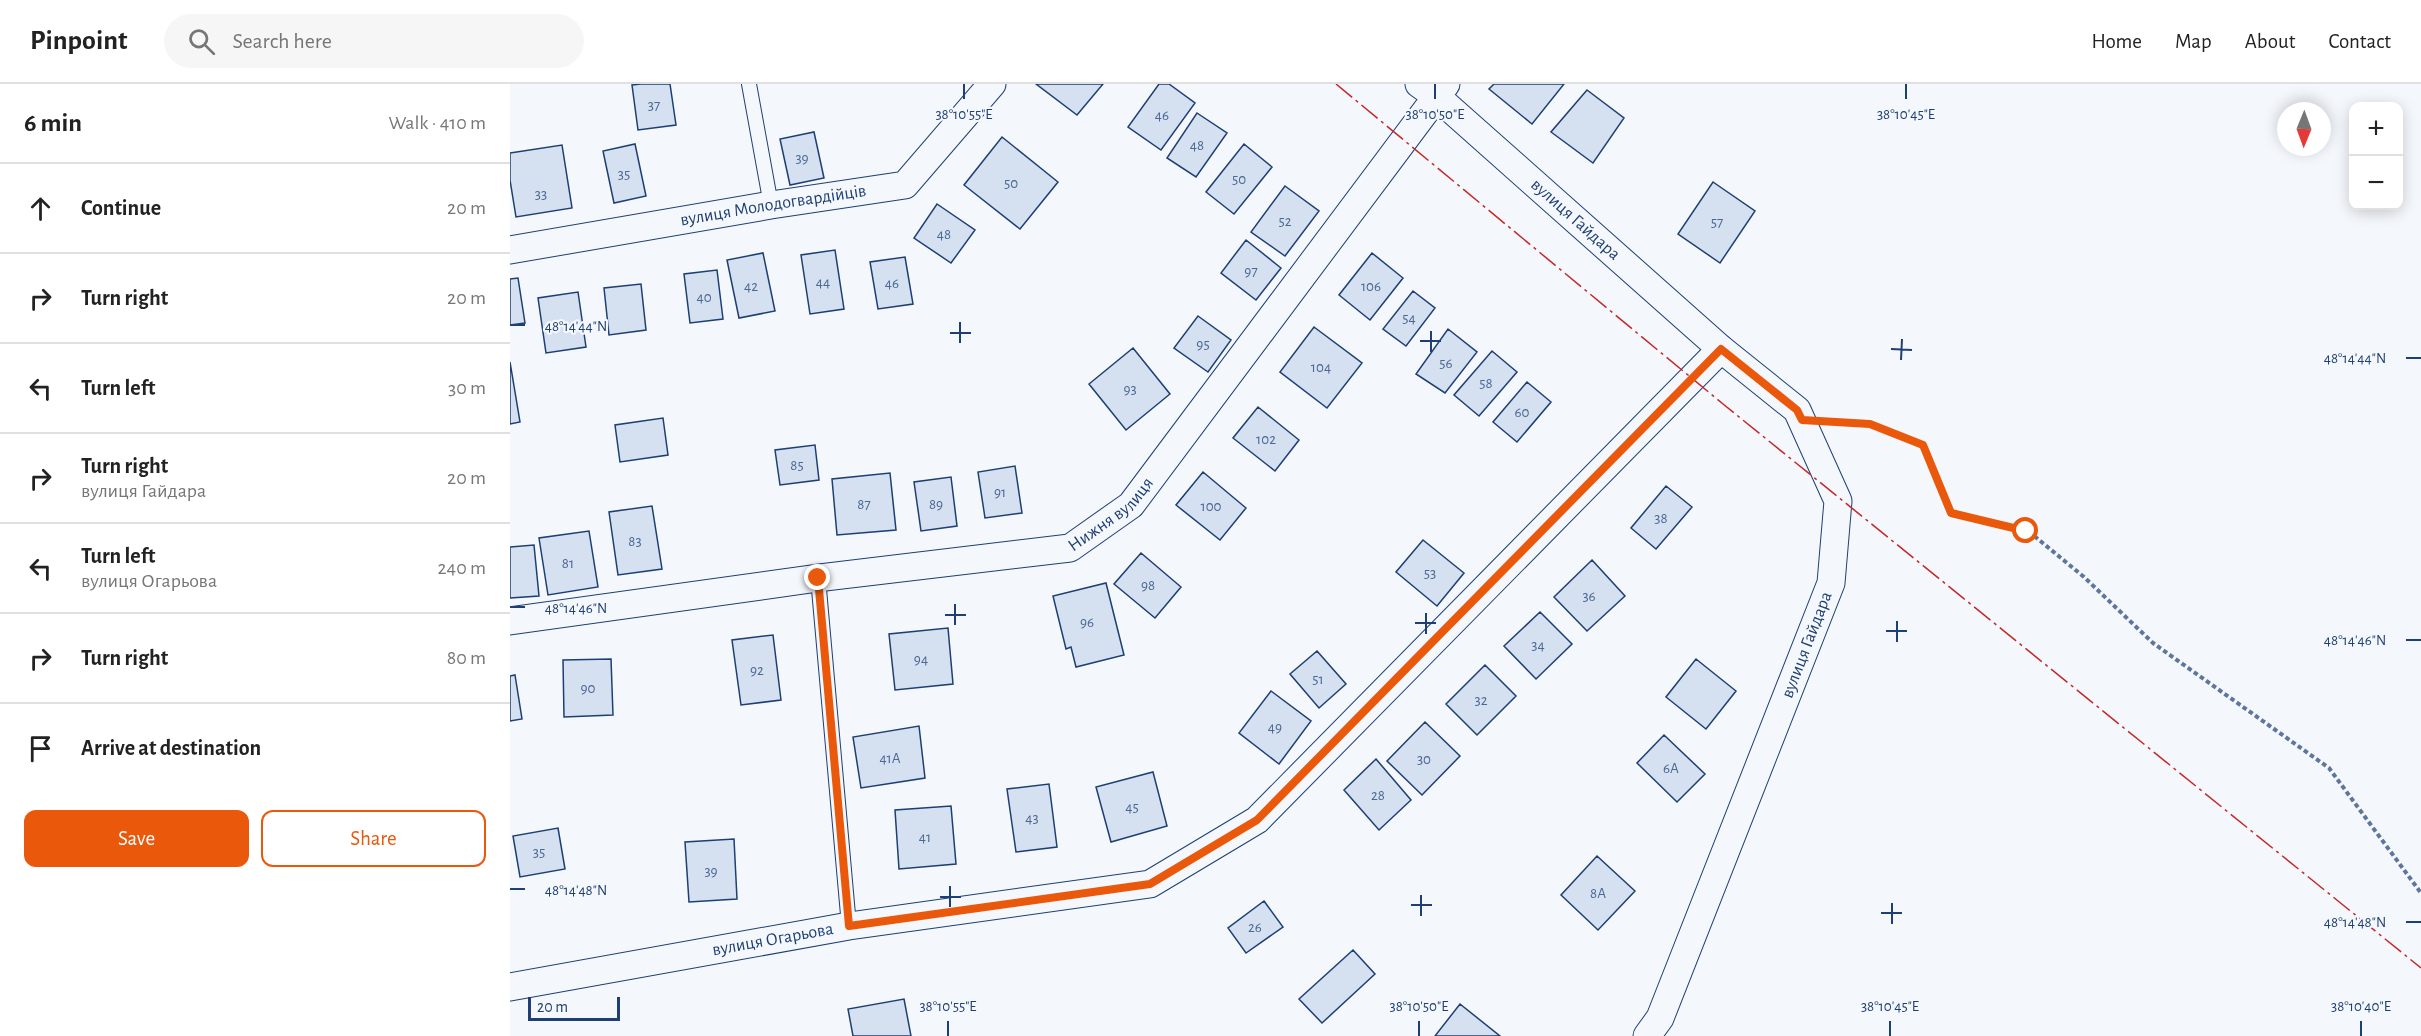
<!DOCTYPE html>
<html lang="en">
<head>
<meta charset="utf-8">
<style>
  :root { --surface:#fff; --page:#f6f6f6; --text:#222; --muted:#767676; --line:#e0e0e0; --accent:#ea580c }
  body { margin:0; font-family:"Alegreya Sans",sans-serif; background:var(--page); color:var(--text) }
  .controls { position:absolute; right:18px; top:18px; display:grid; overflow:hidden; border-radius:12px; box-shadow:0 3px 15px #0003 }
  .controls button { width:54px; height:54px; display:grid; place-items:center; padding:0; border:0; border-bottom:2px solid var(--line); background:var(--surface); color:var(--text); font:30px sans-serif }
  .compass { position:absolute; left:1767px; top:18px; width:54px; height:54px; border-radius:50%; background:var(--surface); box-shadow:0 3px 15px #0003; rotate:181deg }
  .scale { position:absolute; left:18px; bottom:15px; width:92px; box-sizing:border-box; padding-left:6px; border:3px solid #1d3f73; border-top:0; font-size:16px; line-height:21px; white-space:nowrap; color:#1d3f73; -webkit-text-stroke:4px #f4f7fb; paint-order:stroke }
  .stop { position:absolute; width:18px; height:18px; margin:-14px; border:4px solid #ea580c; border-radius:50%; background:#fff }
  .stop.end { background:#ea580c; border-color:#fff; box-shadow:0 2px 6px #0008 }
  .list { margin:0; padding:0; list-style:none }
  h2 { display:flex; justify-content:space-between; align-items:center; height:78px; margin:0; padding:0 24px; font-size:26px }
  h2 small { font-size:20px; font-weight:400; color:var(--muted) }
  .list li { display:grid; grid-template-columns:39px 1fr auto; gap:18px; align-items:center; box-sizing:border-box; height:90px; padding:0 24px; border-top:2px solid var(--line) }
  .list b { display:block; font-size:22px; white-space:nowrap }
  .list p { margin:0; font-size:20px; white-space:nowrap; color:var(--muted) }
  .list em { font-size:20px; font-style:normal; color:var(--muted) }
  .actions { display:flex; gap:12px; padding:18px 24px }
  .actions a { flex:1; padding:14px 0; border:2px solid var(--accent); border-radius:12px; text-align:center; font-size:21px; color:var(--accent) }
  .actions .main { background:var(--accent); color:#fff }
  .icon { flex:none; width:33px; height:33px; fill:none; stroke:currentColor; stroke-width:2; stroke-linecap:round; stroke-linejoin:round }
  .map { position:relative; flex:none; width:1911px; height:952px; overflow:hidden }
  header { display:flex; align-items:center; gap:36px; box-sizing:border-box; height:84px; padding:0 30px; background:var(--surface); border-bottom:2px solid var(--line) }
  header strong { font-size:28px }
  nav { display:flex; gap:33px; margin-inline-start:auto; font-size:21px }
  .search { width:420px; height:54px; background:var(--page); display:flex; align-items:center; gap:15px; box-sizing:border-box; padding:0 21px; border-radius:33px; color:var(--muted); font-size:22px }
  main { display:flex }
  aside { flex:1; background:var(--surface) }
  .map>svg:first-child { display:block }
</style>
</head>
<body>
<header>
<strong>Pinpoint</strong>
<div class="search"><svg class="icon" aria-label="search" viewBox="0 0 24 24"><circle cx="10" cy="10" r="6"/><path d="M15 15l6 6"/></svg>Search here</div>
<nav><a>Home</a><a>Map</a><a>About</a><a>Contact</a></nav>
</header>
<main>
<aside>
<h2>6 min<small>Walk · 410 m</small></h2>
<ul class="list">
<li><svg class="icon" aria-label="ahead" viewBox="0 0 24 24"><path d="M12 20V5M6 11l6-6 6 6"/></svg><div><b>Continue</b></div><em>20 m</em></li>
<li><svg class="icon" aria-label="right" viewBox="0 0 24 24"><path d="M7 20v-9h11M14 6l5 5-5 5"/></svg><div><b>Turn right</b></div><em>20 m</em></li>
<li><svg class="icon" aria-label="left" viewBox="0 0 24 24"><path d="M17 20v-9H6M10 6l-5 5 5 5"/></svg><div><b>Turn left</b></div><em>30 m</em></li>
<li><svg class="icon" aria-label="right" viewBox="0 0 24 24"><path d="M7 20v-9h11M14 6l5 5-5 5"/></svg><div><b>Turn right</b><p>вулиця Гайдара</p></div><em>20 m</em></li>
<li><svg class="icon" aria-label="left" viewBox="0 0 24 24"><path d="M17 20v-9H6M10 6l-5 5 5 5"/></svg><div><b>Turn left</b><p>вулиця Огарьова</p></div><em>240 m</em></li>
<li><svg class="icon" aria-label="right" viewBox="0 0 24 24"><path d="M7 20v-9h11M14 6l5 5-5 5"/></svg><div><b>Turn right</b></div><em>80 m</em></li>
<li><svg class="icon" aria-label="arrive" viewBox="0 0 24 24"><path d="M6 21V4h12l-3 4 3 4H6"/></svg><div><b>Arrive at destination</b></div></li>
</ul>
<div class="actions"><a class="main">Save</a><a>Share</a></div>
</aside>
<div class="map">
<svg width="1911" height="952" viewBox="0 0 1911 952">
  <rect width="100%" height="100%" fill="#f4f7fb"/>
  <!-- building -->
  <path fill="#d5e0f0" stroke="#1d3f73" stroke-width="1.5" d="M131,0H160L166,41L128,46L122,1Z
    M526,0H593L567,31Z
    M649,0H659L685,19L651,66L618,43Z
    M984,0H1054L1022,40L979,5Z
    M1077,6L1114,34L1083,79L1041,48Z
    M687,29L717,49L686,93L657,74Z
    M304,48L314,94L280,101L270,55Z
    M492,53L548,98L510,145L454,101Z
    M125,60L136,112L104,119L93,67Z
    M734,60L762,83L724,130L696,108Z
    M52,61L62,124L6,133L0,96V69Z
    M1203,98L1245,127L1210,179L1168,150Z
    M775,102L809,127L775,172L741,148Z
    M427,120L465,146L441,179L404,154Z
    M736,156L771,184L746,216L711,189Z
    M325,166L334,225L300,230L291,171Z
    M253,169L265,227L229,234L217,176Z
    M862,169L893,194L860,236L829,211Z
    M395,173L403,220L368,225L360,178Z
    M207,186L213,235L180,239L174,190Z
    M8,194L15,239L0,241V195Z
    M131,200L136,246L99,251L94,204Z
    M903,207L925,224L896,262L873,245Z
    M68,208L76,263L36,269L28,214Z
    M688,232L721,256L698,288L664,264Z
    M804,243L852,279L817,324L770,288Z
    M938,245L967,268L935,309L906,290Z
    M623,264L660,310L616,346L579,300Z
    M982,267L1007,288L969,332L944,311Z
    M0,278L10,338L0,340Z
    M1017,298L1041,318L1007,358L983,338Z
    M748,323L789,356L765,387L723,354Z
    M153,334L158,371L110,378L105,341Z
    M305,361L309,396L270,401L265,366Z
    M505,382L512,429L475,434L468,388Z
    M693,388L736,424L710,456L666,421Z
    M380,389L386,446L327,451L322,395Z
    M441,393L447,442L411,447L404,398Z
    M1156,402L1182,423L1146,465L1121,444Z
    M142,422L152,485L108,491L99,428Z
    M79,447L88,503L38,511L29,454Z
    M913,456L954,489L927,522L886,488Z
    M24,461L29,512L0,514V463Z
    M631,469L671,503L645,534L604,500Z
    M1082,476L1115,512L1077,547L1044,513Z
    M596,499L614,571L566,583L561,563L556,565L543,512Z
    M1030,528L1062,560L1026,595L994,562Z
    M438,544L443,600L385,606L379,550Z
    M263,551L271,616L231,621L222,556Z
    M807,567L836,600L809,624L780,590Z
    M101,575L103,631L54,633L53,576Z
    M1186,575L1226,607L1196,645L1156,613Z
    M975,581L1006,612L967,651L936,620Z
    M5,591L12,635L0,637V592Z
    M761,607L801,637L769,680L729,649Z
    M915,638L950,672L912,711L877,677Z
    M409,642L415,694L351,704L343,653Z
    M1154,651L1195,690L1167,718L1127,679Z
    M866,675L901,716L869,746L834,706Z
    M643,688L657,742L601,758L586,703Z
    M539,700L547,763L506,768L497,705Z
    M441,722L446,780L389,785L385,726Z
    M48,744L55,785L10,793L3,752Z
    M224,755L227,815L179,818L175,758Z
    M1087,772L1125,807L1088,846L1051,811Z
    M754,817L773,843L736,869L718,844Z
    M843,866L865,890L812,939L789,915Z
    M394,915L401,952H343L338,925Z
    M950,920L990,952H925Z"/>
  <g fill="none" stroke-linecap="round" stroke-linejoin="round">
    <defs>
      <path id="service" d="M239,0L261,121
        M308,494L339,842"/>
      <g id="minor">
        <path id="s1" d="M909,0L926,12L1211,265L1287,326L1328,417L1321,499L1150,934L1137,952"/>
        <path id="s2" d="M0,166L261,121L395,101L482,0"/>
        <path id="s3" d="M0,537L308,494L560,464L621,421L936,0"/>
        <path id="s4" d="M0,903L339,842L640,800L747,736L1211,265"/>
      </g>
    </defs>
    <!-- service casing -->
    <use href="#service" stroke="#1d3f73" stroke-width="16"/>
    <!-- minor casing -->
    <use href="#minor" stroke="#1d3f73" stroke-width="29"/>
    <!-- path -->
    <path stroke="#5e769c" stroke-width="4" stroke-dasharray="4.5 3" stroke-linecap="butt" d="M1323,338L1360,340L1413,361L1441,429L1517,446L1574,493L1643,559L1819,684L1911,809"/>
    <!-- service -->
    <use href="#service" stroke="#f4f7fb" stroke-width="14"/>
    <!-- minor -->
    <use href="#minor" stroke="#f4f7fb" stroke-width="27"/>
    <!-- power -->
    <path stroke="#c62828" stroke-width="1.5" stroke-dasharray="21 4.5 3 4.5" stroke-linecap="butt" d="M826,0L1213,320L1911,884"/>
  </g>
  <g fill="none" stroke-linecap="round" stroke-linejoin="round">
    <!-- route -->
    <path stroke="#ea580c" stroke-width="8" d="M308,494L339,842L640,800L747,736L1211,265L1287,326L1292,336L1360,340L1413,361L1441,429L1516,447"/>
  </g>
  <!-- ticks -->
  <path fill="none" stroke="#1d3f73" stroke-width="2" d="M454,15V0M925,15V0M1396,15V0M0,241H15M440,249H461M910,257H931M450,259V238M1381,265L1402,266M921,268V247M1896,274H1911M1391,276L1392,255M0,523H15M435,531H456M905,539H926M445,541V520M1376,547H1397M916,550V529M1896,556H1911M1387,558V537M0,805H15M430,813H451M901,821H922M440,823V802M1371,829H1392M911,832V811M1896,838H1911M1382,840V819M438,952V937M909,952V937M1380,952V937M1851,952V937"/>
  <g text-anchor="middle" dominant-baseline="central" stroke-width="4.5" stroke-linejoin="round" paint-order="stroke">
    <!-- number labels -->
    <g font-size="15" fill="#4b6792">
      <text x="144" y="21">37</text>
      <text x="652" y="31">46</text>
      <text x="687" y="61">48</text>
      <text x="292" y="74">39</text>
      <text x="114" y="90">35</text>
      <text x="729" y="95">50</text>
      <text x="501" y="99">50</text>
      <text x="31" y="110">33</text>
      <text x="775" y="137">52</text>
      <text x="1207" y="138">57</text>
      <text x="434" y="150">48</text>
      <text x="741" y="187">97</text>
      <text x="313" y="198">44</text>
      <text x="382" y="199">46</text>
      <text x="241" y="202">42</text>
      <text x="861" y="202">106</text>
      <text x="194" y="213">40</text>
      <text x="899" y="234">54</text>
      <text x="693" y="260">95</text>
      <text x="936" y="279">56</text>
      <text x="811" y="283">104</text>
      <text x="976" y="299">58</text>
      <text x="620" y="305">93</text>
      <text x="1012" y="328">60</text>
      <text x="756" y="355">102</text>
      <text x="287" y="381">85</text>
      <text x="490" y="408">91</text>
      <text x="354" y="420">87</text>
      <text x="426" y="420">89</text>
      <text x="701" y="422">100</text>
      <text x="1151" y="434">38</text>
      <text x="125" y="457">83</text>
      <text x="58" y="479">81</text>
      <text x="920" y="489">53</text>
      <text x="638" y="501">98</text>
      <text x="1079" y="512">36</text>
      <text x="577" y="538">96</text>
      <text x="1028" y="561">34</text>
      <text x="411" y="575">94</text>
      <text x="247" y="586">92</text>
      <text x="808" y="595">51</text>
      <text x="78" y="604">90</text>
      <text x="971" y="616">32</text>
      <text x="765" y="643">49</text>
      <text x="380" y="674">41А</text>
      <text x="914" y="675">30</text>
      <text x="1161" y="684">6А</text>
      <text x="868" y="711">28</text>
      <text x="622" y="723">45</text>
      <text x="522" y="734">43</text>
      <text x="415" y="753">41</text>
      <text x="29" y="768">35</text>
      <text x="201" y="787">39</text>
      <text x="1088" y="809">8А</text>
      <text x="745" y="843">26</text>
    </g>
    <!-- street labels -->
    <g font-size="18" fill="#1d3f73" stroke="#f4f7fb">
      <text stroke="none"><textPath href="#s2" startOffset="267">вулиця Молодогвардійців</textPath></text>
      <text stroke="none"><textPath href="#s1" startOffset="207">вулиця Гайдара</textPath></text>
      <text stroke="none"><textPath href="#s3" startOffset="618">Нижня вулиця</textPath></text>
      <text transform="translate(1297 561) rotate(-69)">вулиця Гайдара</text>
      <text stroke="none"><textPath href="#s4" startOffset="267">вулиця Огарьова</textPath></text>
    </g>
  </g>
  <g font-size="15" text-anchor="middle" fill="#1d3f73" stroke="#f4f7fb" stroke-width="4.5" stroke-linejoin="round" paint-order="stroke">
    <text x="454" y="35">38°10'55"E</text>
    <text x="925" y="35">38°10'50"E</text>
    <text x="1396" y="35">38°10'45"E</text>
    <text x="66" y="247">48°14'44"N</text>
    <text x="1845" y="279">48°14'44"N</text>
    <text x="66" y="529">48°14'46"N</text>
    <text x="1845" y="561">48°14'46"N</text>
    <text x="66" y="811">48°14'48"N</text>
    <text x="1845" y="843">48°14'48"N</text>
    <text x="438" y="927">38°10'55"E</text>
    <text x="909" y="927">38°10'50"E</text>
    <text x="1380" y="927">38°10'45"E</text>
    <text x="1851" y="927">38°10'40"E</text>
  </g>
</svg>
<div class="controls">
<button>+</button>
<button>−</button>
</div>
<svg class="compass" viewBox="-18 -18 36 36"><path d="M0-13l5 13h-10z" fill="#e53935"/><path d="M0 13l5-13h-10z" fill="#767676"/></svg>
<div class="scale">20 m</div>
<div class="stop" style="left:1516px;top:447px"></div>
<div class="stop end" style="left:308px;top:494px"></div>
</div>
</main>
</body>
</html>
